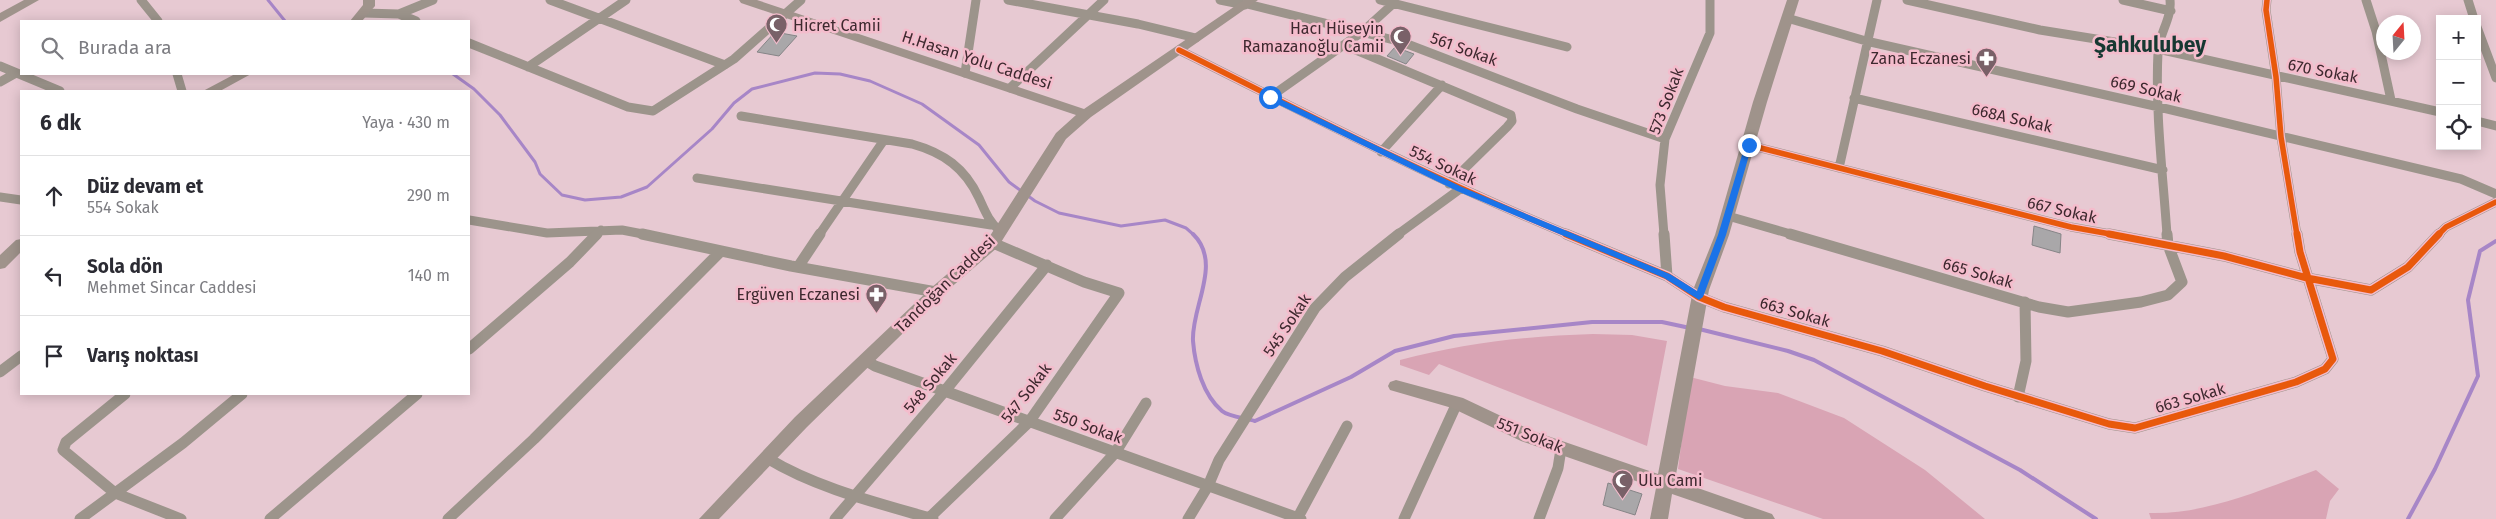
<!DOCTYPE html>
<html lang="tr">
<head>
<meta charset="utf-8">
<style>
  :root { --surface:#fff; --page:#f2f2f3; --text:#2b2b33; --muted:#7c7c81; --line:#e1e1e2 }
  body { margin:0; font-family:"Fira Sans",sans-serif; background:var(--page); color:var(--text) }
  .controls { position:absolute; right:15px; top:15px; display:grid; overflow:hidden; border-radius:0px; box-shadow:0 2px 12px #0003 }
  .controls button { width:45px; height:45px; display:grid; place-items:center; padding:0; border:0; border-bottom:1px solid var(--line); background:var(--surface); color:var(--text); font:25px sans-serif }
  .compass { position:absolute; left:2376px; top:15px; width:45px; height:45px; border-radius:50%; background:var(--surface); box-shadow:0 2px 12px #0003; rotate:18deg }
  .stop { position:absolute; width:15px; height:15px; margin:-11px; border:4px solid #1a73e8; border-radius:50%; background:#fff }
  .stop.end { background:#1a73e8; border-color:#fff; box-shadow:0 1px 5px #0008 }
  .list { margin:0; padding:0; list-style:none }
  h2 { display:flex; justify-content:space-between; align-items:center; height:65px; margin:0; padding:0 20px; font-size:21px }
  h2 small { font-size:16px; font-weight:400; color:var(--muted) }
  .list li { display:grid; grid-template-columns:32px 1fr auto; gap:15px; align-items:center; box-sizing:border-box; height:80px; padding:0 20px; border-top:1px solid var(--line) }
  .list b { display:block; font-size:19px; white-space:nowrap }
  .list p { margin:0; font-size:16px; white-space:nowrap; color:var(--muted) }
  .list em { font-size:16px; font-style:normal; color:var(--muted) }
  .icon { flex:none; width:28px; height:28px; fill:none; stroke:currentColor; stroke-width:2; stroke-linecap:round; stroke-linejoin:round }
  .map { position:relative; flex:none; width:2496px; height:519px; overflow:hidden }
  .search { position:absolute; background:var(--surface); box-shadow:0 2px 12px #0003; left:20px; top:20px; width:450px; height:55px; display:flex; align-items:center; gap:12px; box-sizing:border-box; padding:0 18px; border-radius:0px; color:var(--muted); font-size:19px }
  .panel { position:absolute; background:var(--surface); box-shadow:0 2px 12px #0003; left:20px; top:90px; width:450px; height:305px; border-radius:0px }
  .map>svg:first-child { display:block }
</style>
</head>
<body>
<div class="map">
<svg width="2496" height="519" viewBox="0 0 2496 519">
  <rect width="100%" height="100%" fill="#e7c9d2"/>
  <!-- green -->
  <path fill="#d9a4b4" d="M1593,334L1632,335L1667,341L1647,446L1439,364L1429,375L1400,365V360C1464,343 1527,336 1593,334Z
    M1690,377L1725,386L1778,393L1844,418L1925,470L1985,519H1823L1678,469Z
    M2316,470L2339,489L2330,501L2326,519H2151L2149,513C2206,515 2263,489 2316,470Z"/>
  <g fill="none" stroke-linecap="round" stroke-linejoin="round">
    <!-- stream-far1 -->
    <path stroke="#a786c7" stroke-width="3" d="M268,0L285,21
      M453,74L474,89L500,115L535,162L540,174L562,195L585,200L621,197L647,187L712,129L734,103L752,89L815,73L840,74L870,81L922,104L979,145L1009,182L1035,201L1059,213L1121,226L1165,220L1186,228L1194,235"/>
    <!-- stream -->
    <path stroke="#a786c7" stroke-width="4" d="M1193,234C1223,263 1191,307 1193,341C1195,365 1203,395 1222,411C1229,417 1246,418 1255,421L1351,377L1395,351L1454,336L1592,322H1662L1690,328
      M1699,329L1788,351L1814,360L2020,470L2096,519
      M2408,519L2435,469L2478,376L2468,300L2480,251L2496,241"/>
  </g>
  <!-- building -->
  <path fill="#a9a7a9" stroke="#868587" d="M775,32L797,36L779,56L757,52Z
    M1395,47L1414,54L1406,64L1387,56Z
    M2034,226L2061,234L2060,253L2032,245Z
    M1608,483L1642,494L1635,515L1603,505Z"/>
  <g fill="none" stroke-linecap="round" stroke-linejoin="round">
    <!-- street-far1 -->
    <path stroke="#9c948b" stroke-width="9" d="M141,0L158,21
      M550,0L725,65
      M1008,0L1138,24L1196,38
      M1220,0L1245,5
      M1380,0L1567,47
      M1907,0L2040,30L2158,49L2440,112
      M2123,0L2171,11
      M2267,0L2266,10L2276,77L2281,137L2297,235
      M2366,0L2376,31L2391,100
      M2468,0L2474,19
      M1247,4L1402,42L1577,109L1665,139
      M364,13L399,14L416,21
      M399,14L433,0
      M1787,18L1866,41L2159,107L2461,179L2496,194
      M2477,27L2496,78
      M469,43L628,107L653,111L734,59L801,0
      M1344,45L1511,115L1512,121L1507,127L1449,184
      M1179,50C1308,115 1436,180 1569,235
      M0,66L60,91
      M528,67L626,0
      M965,73L976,0
      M177,74L182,91
      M0,82L16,73
      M1010,88L1104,0
      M1270,97L1362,32L1394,3
      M1854,98L2163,170
      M741,116L912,144C944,153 965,168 979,198C985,211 989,222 1000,231
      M2477,121L2496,126
      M1749,145L2071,227L2116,235
      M1381,152L1442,85
      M1839,168L1877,0
      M697,178L991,225
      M0,197L21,200
      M1728,216L1794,235
      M469,220L547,233L622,230L648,235
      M596,235L601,230
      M819,235L884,140
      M1397,235L1460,189
      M1664,235L1660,185L1665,139L1710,33V0
      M2167,235C2163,175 2155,112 2158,52C2159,33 2172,19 2170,0
      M2438,235L2446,227L2496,202"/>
    <!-- street -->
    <path stroke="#9c948b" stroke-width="11" d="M642,234L791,266L936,292
      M1566,234L1667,276L1699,297L1724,307L1882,351L1985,386L2109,424L2135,428L2296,382L2325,369L2333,359L2300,252L2297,234
      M1664,234L1667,276
      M1790,234L2039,307L2068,312L2141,302L2168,295L2182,282L2168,245L2167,234
      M2109,234L2224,256L2307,278L2371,290L2408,267L2439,234
      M798,267L820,234
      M469,349L570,262L597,234
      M865,360L875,366L1301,519
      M0,372L21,356
      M125,394L66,442L63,450L115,493L181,519
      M2018,397L2026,361L2025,302
      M767,458C816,488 878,503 933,519
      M80,519L183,443L242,394
      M270,519L417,394
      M448,519L534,439L721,251
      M835,519L944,392L1047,265
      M928,519L1029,422L1119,293L1084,282L993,243
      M1055,519L1115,453L1146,403
      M1188,519L1208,486L1219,460L1315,308L1345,277L1399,234
      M1297,519L1347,426
      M1404,519L1457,403
      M1539,519L1558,468L1561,449"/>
    <!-- secondary -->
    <path fill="#9f938b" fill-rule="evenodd" d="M24,0H39L0,22V13Z
      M363,0H375V6L362,21H350L363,5Z
      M739,0H757L1084,109L1244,0H1258L1091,117L1066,139L998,247L941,296L807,427L719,519H699L795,417L931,288L988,239L1056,133L1076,115L741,3Z
      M1787,0H1799L1767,102L1729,235L1709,290L1675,480L1772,514L1775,519H1745L1672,494L1668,519H1650L1656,488L1521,441L1452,408L1390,390L1388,386L1390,382L1396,380L1463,398L1533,431L1658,474L1693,290L1715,235L1753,102Z
      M235,74H251L220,91H203Z
      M21,239V252L5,268L0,269V255L16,240Z"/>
    <defs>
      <path id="cycleway-far1" d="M2267,0L2266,10L2276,77L2281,137L2297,235
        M1179,50C1308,115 1436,180 1569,235
        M1749,145L2071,227L2116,235
        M2438,235L2446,227L2496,202"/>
      <path id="cycleway" d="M1566,234L1667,276L1699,297L1724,307L1882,351L1985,386L2109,424L2135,428L2296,382L2325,369L2333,359L2300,252L2297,234
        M2109,234L2224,256L2307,278L2371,290L2408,267L2439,234"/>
    </defs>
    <!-- cycleway-far1 casing -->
    <use href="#cycleway-far1" stroke="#f4bccc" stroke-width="8"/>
    <!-- cycleway casing -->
    <use href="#cycleway" stroke="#f4bccc" stroke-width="10"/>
    <!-- cycleway-far1 -->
    <use href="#cycleway-far1" stroke="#e8590c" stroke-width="5.5"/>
    <!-- cycleway -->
    <use href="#cycleway" stroke="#e8590c" stroke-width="7"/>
  </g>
  <!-- route -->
  <path fill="#1a73e8" d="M1267,95H1272L1462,187L1670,274L1697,291L1718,235L1745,145L1749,143L1752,145L1726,235L1703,297L1699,300L1664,278L1457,191L1267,99Z"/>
  <!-- icons -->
  <defs>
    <symbol id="mosque-pin" viewBox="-11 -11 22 30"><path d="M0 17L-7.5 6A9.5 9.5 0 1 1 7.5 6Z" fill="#796168" stroke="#f4bccc"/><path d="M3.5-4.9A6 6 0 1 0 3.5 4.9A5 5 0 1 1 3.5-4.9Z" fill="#fff"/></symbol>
    <symbol id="pharmacy-pin" viewBox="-11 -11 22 30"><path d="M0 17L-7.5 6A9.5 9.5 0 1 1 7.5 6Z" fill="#796168" stroke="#f4bccc"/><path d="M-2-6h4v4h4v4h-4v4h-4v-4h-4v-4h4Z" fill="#fff"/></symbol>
  </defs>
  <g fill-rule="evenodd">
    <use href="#mosque-pin" x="764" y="12" width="25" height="34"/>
    <use href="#mosque-pin" x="1388" y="24" width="25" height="34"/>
    <use href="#pharmacy-pin" x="1974" y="46" width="25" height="34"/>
    <use href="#pharmacy-pin" x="864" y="282" width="25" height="34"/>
    <use href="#mosque-pin" x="1610" y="468" width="25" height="34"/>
  </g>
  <g text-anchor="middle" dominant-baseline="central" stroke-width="5" stroke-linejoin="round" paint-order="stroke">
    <!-- poi labels -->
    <g font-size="16" fill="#3e292f" stroke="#f4bccc" text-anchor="end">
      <text x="793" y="25" text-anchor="start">Hicret Camii</text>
      <text x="1384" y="28">Hacı Hüseyin<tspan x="1384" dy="18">Ramazanoğlu Camii</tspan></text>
      <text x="1971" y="58">Zana Eczanesi</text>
      <text x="860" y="294">Ergüven Eczanesi</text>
      <text x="1638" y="480" text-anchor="start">Ulu Cami</text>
    </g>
    <!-- street labels -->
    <g font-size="16" fill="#3e292f" stroke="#f4bccc">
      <text transform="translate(1464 49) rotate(20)">561 Sokak</text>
      <text transform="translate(977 60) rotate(18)">H.Hasan Yolu Caddesi</text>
      <text transform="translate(2323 71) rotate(11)">670 Sokak</text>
      <text transform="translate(2146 89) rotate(13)">669 Sokak</text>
      <text transform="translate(1666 101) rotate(-69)">573 Sokak</text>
      <text transform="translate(2012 118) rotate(13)">668A Sokak</text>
      <text transform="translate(1443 165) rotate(25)">554 Sokak</text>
      <text transform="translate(2062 210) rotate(13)">667 Sokak</text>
      <text transform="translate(1978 273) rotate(16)">665 Sokak</text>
      <text transform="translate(945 284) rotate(-44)">Tandoğan Caddesi</text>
      <text transform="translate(1795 312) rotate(16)">663 Sokak</text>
      <text transform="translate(1287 325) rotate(-56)">545 Sokak</text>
      <text transform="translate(930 383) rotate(-50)">548 Sokak</text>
      <text transform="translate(1026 393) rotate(-52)">547 Sokak</text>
      <text transform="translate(2190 398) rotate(-16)">663 Sokak</text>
      <text transform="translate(1088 426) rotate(20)">550 Sokak</text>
      <text transform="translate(1530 435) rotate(22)">551 Sokak</text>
    </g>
    <!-- district labels -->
    <g font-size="21" font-weight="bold" fill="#173832" stroke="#f4bccc">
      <text x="2150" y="45">Şahkulubey</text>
    </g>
  </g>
</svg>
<div class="controls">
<button>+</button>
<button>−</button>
<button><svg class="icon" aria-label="locate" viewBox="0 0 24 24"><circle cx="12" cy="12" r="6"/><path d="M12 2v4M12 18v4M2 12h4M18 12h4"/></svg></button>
</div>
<svg class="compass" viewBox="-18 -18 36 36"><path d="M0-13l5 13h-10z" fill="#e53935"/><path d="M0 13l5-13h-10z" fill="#7c7c81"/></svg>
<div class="stop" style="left:1270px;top:97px"></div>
<div class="stop end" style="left:1749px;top:145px"></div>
<div class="search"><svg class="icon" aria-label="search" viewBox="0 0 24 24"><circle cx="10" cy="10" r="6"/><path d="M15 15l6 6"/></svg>Burada ara</div>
<section class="panel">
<h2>6 dk<small>Yaya · 430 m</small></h2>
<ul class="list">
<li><svg class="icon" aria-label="ahead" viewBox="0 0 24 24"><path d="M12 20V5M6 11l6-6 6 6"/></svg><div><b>Düz devam et</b><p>554 Sokak</p></div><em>290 m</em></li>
<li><svg class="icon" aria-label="left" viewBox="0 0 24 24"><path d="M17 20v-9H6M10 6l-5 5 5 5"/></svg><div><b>Sola dön</b><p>Mehmet Sincar Caddesi</p></div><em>140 m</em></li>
<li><svg class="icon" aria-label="arrive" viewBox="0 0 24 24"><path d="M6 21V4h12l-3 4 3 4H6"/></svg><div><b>Varış noktası</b></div></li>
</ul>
</section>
</div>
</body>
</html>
